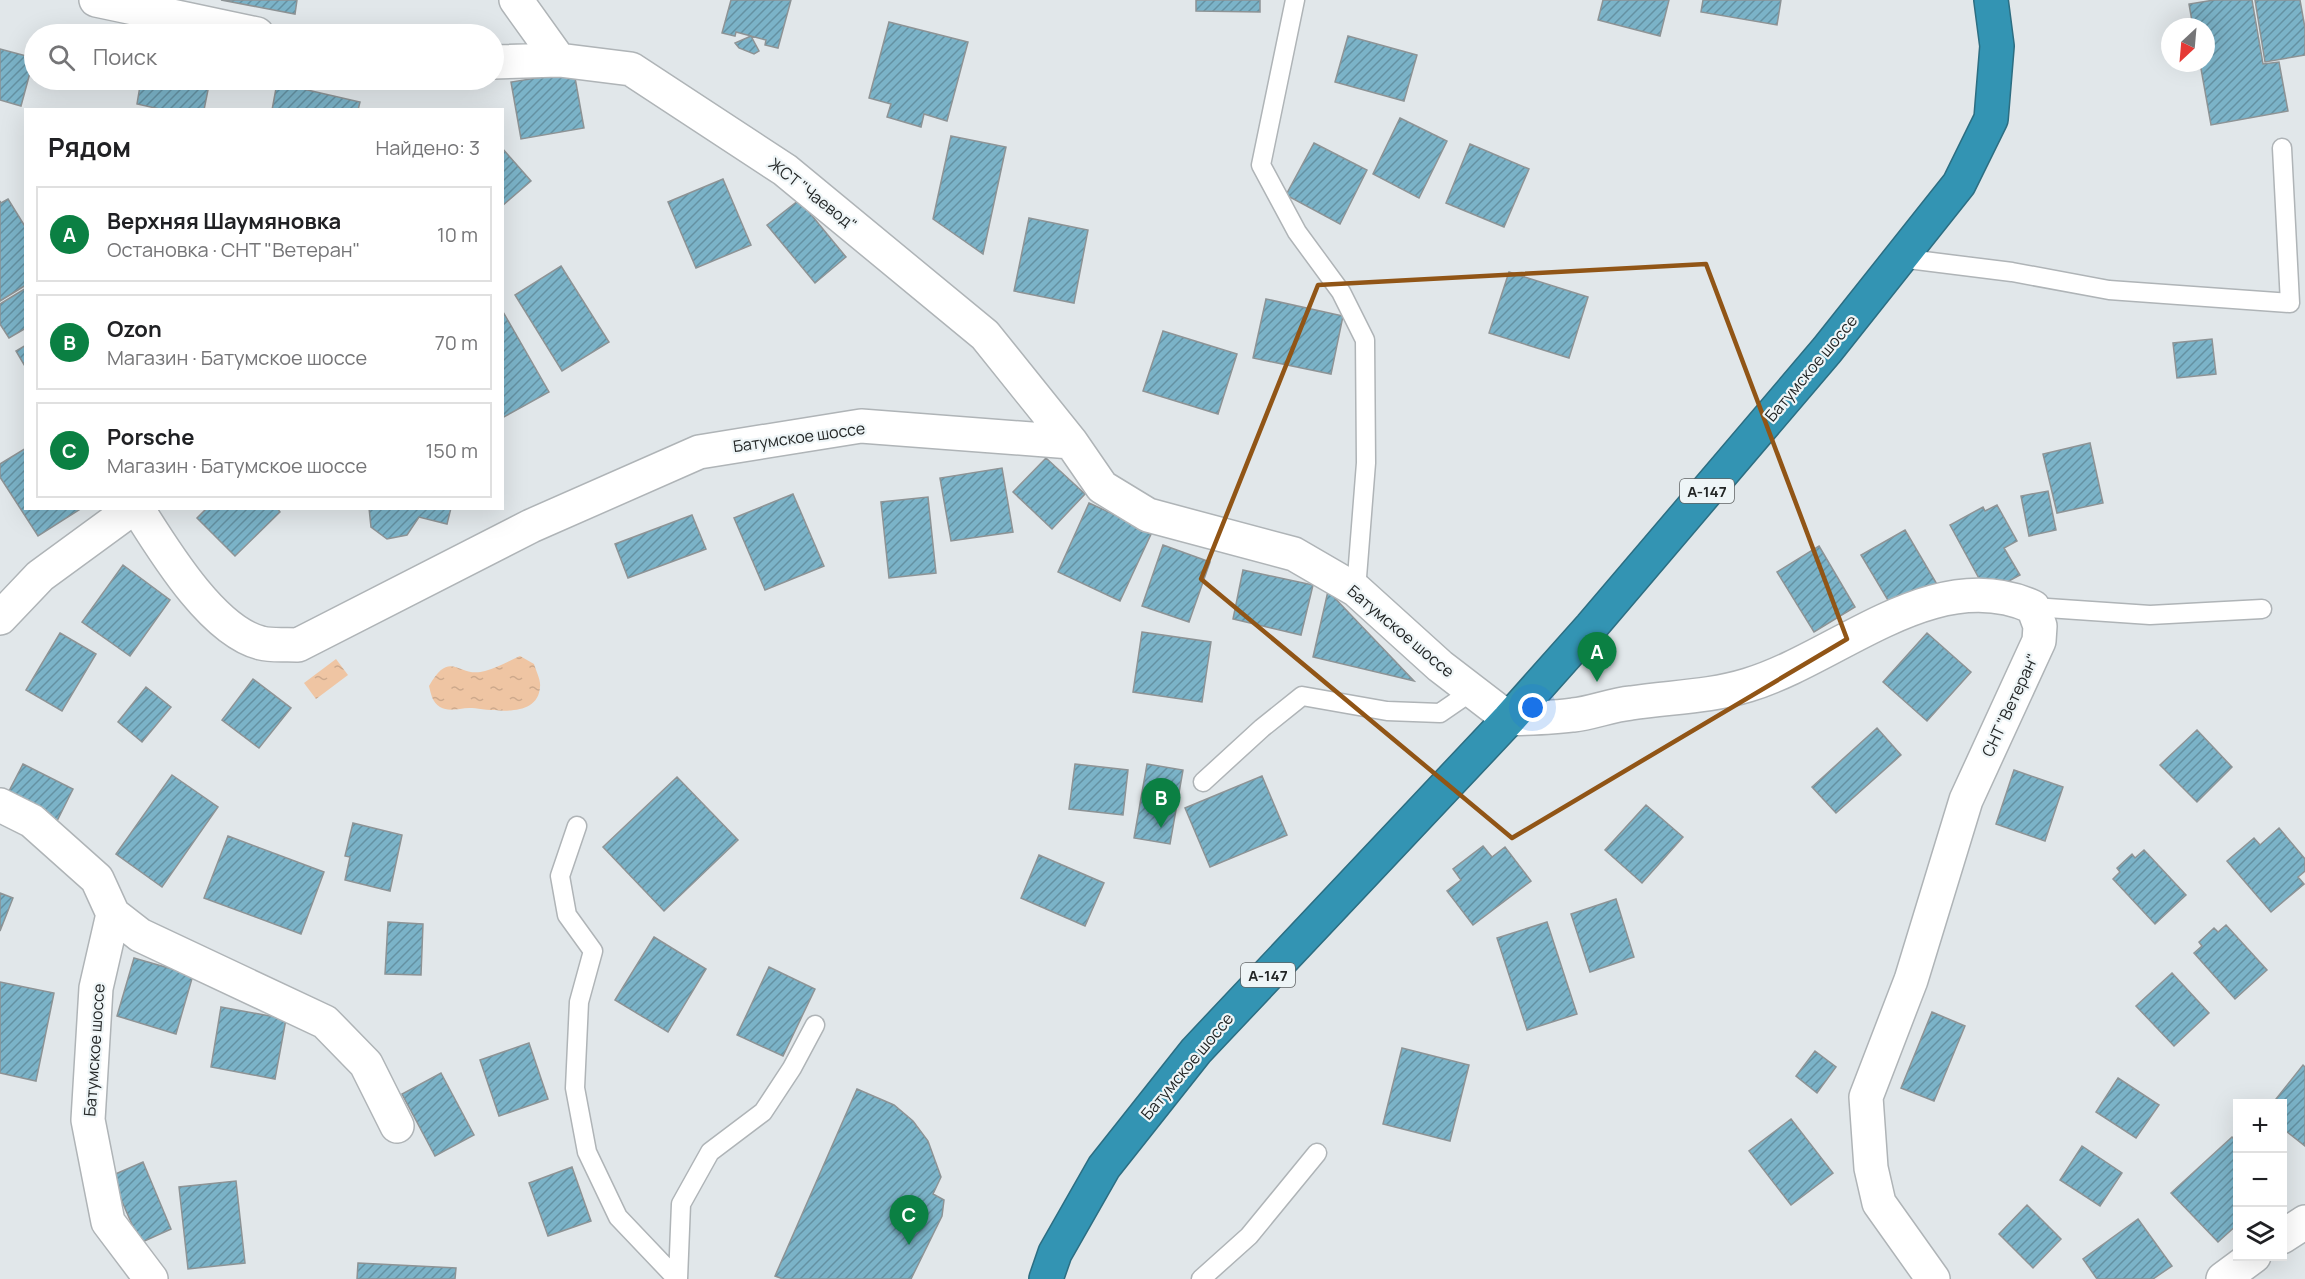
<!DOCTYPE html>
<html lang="ru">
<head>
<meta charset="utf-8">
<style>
  :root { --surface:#fff; --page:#f6f6f6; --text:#202124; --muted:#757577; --line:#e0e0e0; --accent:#0b8043 }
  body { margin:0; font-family:Manrope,sans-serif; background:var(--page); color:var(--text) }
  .controls { position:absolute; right:18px; bottom:18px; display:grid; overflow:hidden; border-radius:0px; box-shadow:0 6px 24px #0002 }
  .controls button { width:54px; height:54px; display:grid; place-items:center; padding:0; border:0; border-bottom:2px solid var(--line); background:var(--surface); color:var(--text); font:30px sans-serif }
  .compass { position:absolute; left:2161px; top:18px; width:54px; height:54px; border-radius:50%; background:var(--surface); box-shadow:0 6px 24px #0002; rotate:206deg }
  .you { position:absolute; left:1533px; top:708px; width:21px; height:21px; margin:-15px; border:4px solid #fff; border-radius:50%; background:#1a73e8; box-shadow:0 0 0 9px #1a73e833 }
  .badge { display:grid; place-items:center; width:39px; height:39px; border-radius:50%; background:var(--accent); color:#fff; font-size:20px; font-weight:700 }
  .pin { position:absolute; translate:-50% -50px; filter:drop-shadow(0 2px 3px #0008) }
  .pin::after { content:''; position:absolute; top:32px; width:21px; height:18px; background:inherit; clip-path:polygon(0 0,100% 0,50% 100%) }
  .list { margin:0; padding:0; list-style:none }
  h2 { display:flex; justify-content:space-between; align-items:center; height:78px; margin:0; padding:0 24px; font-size:26px }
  h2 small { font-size:20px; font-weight:400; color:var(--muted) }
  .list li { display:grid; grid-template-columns:39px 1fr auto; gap:18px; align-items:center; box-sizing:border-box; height:96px; margin:0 12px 12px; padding:0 12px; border:2px solid var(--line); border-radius:0px }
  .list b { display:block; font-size:22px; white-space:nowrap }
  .list p { margin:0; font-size:20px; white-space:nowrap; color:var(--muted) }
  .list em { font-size:20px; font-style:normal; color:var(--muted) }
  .icon { flex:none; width:33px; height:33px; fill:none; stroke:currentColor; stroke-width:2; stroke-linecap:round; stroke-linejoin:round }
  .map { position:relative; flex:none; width:2305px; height:1279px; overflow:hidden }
  .search { position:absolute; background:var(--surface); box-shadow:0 6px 24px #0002; left:24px; top:24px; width:480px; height:66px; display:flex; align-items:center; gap:15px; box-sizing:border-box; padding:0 21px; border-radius:33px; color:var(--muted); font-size:22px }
  .panel { position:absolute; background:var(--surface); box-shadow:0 6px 24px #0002; left:24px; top:108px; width:480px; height:402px; border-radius:0px }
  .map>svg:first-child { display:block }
</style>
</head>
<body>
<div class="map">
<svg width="2305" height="1279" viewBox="0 0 2305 1279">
  <defs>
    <pattern id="water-ripples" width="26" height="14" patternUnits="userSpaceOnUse" patternTransform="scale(1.5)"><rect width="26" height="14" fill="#efc5a3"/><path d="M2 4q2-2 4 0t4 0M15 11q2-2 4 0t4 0" fill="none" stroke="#cda98c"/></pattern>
    <pattern id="building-hatch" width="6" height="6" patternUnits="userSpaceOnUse" patternTransform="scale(1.5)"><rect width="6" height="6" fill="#7bb3c8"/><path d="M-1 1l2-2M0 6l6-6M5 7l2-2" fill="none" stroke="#6491a2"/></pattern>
  </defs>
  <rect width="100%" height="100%" fill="#e1e7ea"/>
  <!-- water -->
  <path fill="url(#water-ripples)" d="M520,656L534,664C536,671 541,680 540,687C538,719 492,710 472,708C461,707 450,713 440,707C432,702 431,694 429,686C451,647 458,679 485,671C497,668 509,661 520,656Z
    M336,659L348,675L316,699L304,683Z"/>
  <!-- building -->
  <path fill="url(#building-hatch)" stroke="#8d9395" stroke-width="1.5" d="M221,0H297L295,14Z
    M731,0H791L778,48L765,45L766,40L736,32L735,36L722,33Z
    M1196,0H1260V12L1196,11Z
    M1603,0H1669L1660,36L1598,20Z
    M1703,0H1781L1777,25L1701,12Z
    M2214,0H2252L2263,64L2279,62L2288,111L2211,125L2200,63H2206V27H2193L2189,4Z
    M2255,0H2300L2305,28V55L2265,62Z
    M889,22L968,42L947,121L924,114L921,127L887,117L891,104L869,98Z
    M751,36L759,51L754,54L739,48L735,43Z
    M1348,36L1417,55L1404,101L1335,82Z
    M0,49L34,58L21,106L0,100Z
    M574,72L584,128L521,139L511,82Z
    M141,80H210L204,110H164L137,104Z
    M277,83L360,102L358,110H272Z
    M1400,118L1447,141L1419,198L1373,174Z
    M951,136L1006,147L983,254L933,219Z
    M1314,143L1367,170L1340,224L1286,195Z
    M1470,144L1529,169L1504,227L1446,203Z
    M502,148L531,181L502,206Z
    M723,179L751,245L696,268L668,202Z
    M8,199L26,228V285L0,301V201L1,203Z
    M799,200L846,257L815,283L767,225Z
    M1029,218L1088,230L1074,303L1014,291Z
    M561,266L609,342L562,371L515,295Z
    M1509,272L1588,297L1569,358L1489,333Z
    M26,288V328L9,338L0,324V304Z
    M1266,299L1343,316L1331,374L1253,358Z
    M502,310L549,392L502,418Z
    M1163,331L1237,354L1218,414L1143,391Z
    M2212,339L2216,374L2177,378L2173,343Z
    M26,345V368L16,351Z
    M2090,443L2103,503L2057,513L2043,454Z
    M26,448V508H82L38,536L0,477V464Z
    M1046,458L1085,494L1052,529L1013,492Z
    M1002,468L1013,532L951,541L940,478Z
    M2048,491L2056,530L2029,536L2021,496Z
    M793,494L824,566L765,590L734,518Z
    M928,497L936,573L889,578L881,502Z
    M1089,503L1152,532L1120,601L1058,572Z
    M1997,505L2017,541L2004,548L2020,575L1987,593L1950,525L1983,507L1985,511Z
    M207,508H277L280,512L235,556L197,518Z
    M369,508H451L447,524L419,517L407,535L387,539L371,527Z
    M692,515L706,549L628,578L615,544Z
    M1905,530L1938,586L1895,612L1861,555Z
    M1163,545L1210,562L1189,622L1142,606Z
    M1819,546L1855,607L1814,632L1777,572Z
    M123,565L170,600L130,656L82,622Z
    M1243,570L1313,585L1301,635L1233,619Z
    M1328,591L1414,681L1313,657Z
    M1142,632L1211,642L1202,702L1133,692Z
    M60,633L96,654L62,711L26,690Z
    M1927,633L1971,672L1927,721L1883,682Z
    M253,679L291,708L259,748L222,720Z
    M146,687L171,707L142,742L118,722Z
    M1877,728L1901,755L1836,813L1812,787Z
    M2197,730L2232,767L2197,802L2160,765Z
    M23,764L73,789L57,821L7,795Z
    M1075,764L1128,770L1123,815L1069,809Z
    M1147,764L1183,770L1170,844L1134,838Z
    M2014,770L2063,787L2045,841L1996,824Z
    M172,775L218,807L162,887L116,854Z
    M1262,776L1287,835L1210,867L1185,808Z
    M677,777L738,840L664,911L603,847Z
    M1646,805L1683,837L1642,883L1605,850Z
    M353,823L402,835L390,891L345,880L350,857L345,856Z
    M2279,828L2305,859V871L2298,877L2304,884L2271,912L2227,861L2254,838L2260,845Z
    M228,836L324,872L301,934L204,898Z
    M1483,846L1492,857L1505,847L1531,881L1473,925L1447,891L1461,880L1453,869Z
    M2144,850L2186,895L2155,924L2113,879L2120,872L2117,868L2132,854L2135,858Z
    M1039,855L1104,883L1085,926L1021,898Z
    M0,893L13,898L0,931Z
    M1616,899L1634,957L1590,972L1571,914Z
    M388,922L423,924L421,975L385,974Z
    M1547,922L1577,1014L1527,1030L1497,938Z
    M2226,925L2267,970L2235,999L2194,953L2202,946L2199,942L2214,928L2218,932Z
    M654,937L706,969L668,1032L615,1000Z
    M134,958L193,975L176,1034L117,1016Z
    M769,967L815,989L783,1056L737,1035Z
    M2172,973L2209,1013L2174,1046L2136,1006Z
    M0,982L54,993L36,1081L0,1073Z
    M221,1007L286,1019L275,1079L211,1067Z
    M1932,1012L1965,1026L1934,1101L1901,1088Z
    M529,1043L548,1099L499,1116L480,1060Z
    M1402,1048L1469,1065L1450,1141L1383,1124Z
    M1815,1051L1836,1067L1817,1093L1796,1076Z
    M2303,1065L2305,1067V1146L2282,1128V1104H2272Z
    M441,1073L474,1135L435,1156L402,1094Z
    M2118,1078L2159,1105L2136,1138L2096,1112Z
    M857,1089L894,1105L913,1121L928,1141L941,1177L933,1194L944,1200L942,1216L911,1279H783L775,1276Z
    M1791,1119L1833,1173L1791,1205L1749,1151Z
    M2232,1137L2238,1143V1224L2218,1242L2171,1193Z
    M2082,1146L2122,1173L2100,1206L2060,1180Z
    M143,1162L171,1229L140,1243L111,1176Z
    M572,1167L591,1221L548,1236L529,1183Z
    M236,1181L245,1263L188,1269L179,1187Z
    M2027,1205L2061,1239L2033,1268L1999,1234Z
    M2138,1219L2172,1266L2153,1279H2097L2083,1259Z
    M358,1263L456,1268L455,1279H357Z"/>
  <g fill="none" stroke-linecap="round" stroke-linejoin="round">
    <defs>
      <path id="lane" d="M1295,0L1261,165L1297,232L1341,292L1365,340L1366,463L1356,590
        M1900,258L2012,272L2109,290L2290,303L2282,148
        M2033,607L2150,615L2262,609
        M1203,782L1262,728L1302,696L1387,711L1440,713L1472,691
        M577,826L560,876L567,915L593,951L579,1002L575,1088L587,1152L618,1217L677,1279
        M678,1279L681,1204L710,1152L763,1112L792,1068L815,1025
        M1201,1279L1249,1236L1317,1153"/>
      <path id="street" d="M96,0L257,34
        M516,0L559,60
        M494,62L559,60L631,69L785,170L985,335L1071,442L1102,487L1148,515L1294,554L1356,590L1440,666L1509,719C1530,718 1552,718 1573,715C1592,713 1611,705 1631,703C1670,697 1709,697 1748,685C1838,658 1935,562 2033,607L2040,626L2039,641L1966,800L1911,980L1866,1097L1871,1168L1879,1203L1933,1279
        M137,508C163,549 212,631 261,643C272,646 286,644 298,645L531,526L699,452L861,426L1071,442
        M0,618L40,576L133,508
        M0,805L32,821L97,879L113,914L140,935L325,1022L366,1064L397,1126
        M113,914L96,988L88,1120L108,1222L151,1279
        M2282,1237L2305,1222
        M2223,1279L2254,1256"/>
      <path id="highway" d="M1046,1279L1055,1253L1104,1167L1196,1051L1509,719L1591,627L1827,350L1959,184L1991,119L1997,46L1991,0"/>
    </defs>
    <!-- lane casing -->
    <use href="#lane" stroke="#afb4b7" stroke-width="21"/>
    <!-- street casing -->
    <use href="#street" stroke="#afb4b7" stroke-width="36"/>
    <!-- highway casing -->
    <use href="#highway" stroke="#2d6e82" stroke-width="36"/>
    <!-- lane -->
    <use href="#lane" stroke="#fff" stroke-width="18"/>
    <!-- street -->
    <use href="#street" stroke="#fff" stroke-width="33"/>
    <!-- highway -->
    <use href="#highway" stroke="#3394b3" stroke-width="33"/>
  </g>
  <!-- marked area -->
  <path fill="none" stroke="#915516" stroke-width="4.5" stroke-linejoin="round" d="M1706,264L1847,639L1512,838L1201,579L1318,285Z"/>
  <g text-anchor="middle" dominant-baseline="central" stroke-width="4.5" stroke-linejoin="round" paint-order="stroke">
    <!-- shield labels -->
    <g fill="#eef5f7" stroke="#606465" stroke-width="1.5">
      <rect x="1680" y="479" width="54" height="24" rx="4.5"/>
      <rect x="1241" y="963" width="54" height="24" rx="4.5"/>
    </g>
    <g font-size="15" font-weight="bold" fill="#232626">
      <text x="1707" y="491">А-147</text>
      <text x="1268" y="975">А-147</text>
    </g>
    <!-- street labels -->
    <g font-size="16" fill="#232626" stroke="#eef5f7">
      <text transform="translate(813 194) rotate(38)">ЖСТ "Чаевод"</text>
      <text transform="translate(1811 368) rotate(-50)">Батумское шоссе</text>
      <text transform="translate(799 437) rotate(-8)">Батумское шоссе</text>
      <text transform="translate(1401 631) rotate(40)">Батумское шоссе</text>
      <text transform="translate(2010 705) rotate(-65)">СНТ "Ветеран"</text>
      <text transform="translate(94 1050) rotate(-86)">Батумское шоссе</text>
      <text transform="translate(1187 1066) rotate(-50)">Батумское шоссе</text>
    </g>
  </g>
</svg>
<div class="controls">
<button>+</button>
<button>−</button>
<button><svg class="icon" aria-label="layers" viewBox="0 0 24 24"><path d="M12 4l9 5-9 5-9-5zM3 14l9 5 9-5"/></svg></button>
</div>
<svg class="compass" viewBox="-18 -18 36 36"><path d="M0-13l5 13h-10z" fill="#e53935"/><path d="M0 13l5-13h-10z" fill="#757577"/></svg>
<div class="you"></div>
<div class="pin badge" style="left:1597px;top:682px">A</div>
<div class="pin badge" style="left:1161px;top:828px">B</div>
<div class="pin badge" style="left:909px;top:1245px">C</div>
<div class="search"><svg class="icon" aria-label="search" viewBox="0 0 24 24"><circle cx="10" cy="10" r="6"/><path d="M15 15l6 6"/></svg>Поиск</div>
<section class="panel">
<h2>Рядом<small>Найдено: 3</small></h2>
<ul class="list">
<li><span class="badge">A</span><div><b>Верхняя Шаумяновка</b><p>Остановка · СНТ &quot;Ветеран&quot;</p></div><em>10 m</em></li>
<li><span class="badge">B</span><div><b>Ozon</b><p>Магазин · Батумское шоссе</p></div><em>70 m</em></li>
<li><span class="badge">C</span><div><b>Porsche</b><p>Магазин · Батумское шоссе</p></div><em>150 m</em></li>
</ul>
</section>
</div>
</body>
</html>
